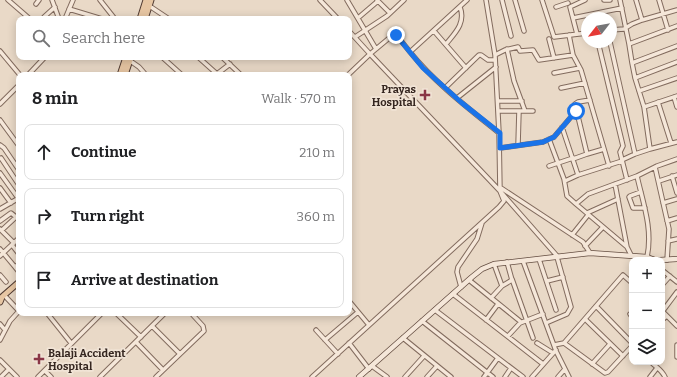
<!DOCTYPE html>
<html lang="en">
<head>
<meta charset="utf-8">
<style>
  :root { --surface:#fff; --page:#f6f6f6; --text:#202124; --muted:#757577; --line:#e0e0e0 }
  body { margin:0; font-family:Bitter,serif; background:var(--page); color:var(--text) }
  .controls { position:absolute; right:12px; bottom:12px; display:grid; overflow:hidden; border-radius:8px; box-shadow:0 2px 10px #0003 }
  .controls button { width:36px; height:36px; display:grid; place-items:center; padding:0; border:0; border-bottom:1px solid var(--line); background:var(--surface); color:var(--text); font:20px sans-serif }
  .compass { position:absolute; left:581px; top:12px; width:36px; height:36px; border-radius:50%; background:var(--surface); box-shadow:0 2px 10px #0003; rotate:239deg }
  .stop { position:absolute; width:12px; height:12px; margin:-9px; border:3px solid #1a73e8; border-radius:50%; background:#fff }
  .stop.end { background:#1a73e8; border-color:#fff; box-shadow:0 1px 4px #0008 }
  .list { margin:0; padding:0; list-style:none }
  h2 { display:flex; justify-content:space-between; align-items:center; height:52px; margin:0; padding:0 16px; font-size:17px }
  h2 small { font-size:13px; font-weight:400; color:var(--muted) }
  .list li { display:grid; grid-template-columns:26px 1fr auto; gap:12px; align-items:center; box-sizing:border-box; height:56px; margin:0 8px 8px; padding:0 8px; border:1px solid var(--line); border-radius:8px }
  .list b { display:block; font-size:15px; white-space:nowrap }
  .list em { font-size:13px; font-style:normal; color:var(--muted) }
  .icon { flex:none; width:22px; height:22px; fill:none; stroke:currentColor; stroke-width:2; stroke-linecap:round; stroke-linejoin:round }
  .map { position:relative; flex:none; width:677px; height:377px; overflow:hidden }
  .search { position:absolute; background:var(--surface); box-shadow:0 2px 10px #0003; left:16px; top:16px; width:336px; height:44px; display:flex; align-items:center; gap:10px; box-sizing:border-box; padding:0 14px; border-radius:8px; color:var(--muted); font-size:15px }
  .panel { position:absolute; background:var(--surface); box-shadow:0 2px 10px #0003; left:16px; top:72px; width:336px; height:244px; border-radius:8px }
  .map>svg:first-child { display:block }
</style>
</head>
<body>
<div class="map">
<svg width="677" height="377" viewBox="0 0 677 377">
  <rect width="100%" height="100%" fill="#e9d9c7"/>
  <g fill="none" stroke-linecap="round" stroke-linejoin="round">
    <defs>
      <path id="street" d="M8,0L30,19
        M52,0L59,19
        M100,0L115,19
        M320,0L338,19
        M347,0L376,49
        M377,0L390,13
        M467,0L410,52L398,37L394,34L370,54L500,191L558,257
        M502,0L511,36
        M515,0L524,31
        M542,0L554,37L587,33
        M604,0H610
        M620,0L629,44
        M636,0L642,20
        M659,0L668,30
        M36,4L39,0
        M148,5L169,19
        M556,7L568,3
        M69,9L102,19
        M44,17L55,7
        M358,18L378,1
        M573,18L622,8
        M65,19L73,0
        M677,26L629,44L632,63L677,46
        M611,30L624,29L632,24L642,20L677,10
        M434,31L466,68
        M577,34L570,7L585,0
        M569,35L573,55
        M355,37L387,16L404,0
        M549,39L554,58
        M598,42L623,146L620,152L627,180
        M610,42L635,154L622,160
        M446,44C455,33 466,23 460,7
        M507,49L514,81L525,111
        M0,51L20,75
        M410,52C435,83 468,108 499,133
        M495,55L505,50L518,47L520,51L533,50L539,60L573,55L581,70L609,166
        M162,57L182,75
        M198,57L217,74L230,64
        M222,57L241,75
        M129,60L139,67L146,75
        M677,62L635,78L644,107L677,96
        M632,63L635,78
        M554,73L580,68
        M28,75L45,57
        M348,75L370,54L349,31
        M445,88L479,55H481L488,60H495
        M561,88L585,83
        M639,91L677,78
        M674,97L677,107
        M457,98L496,67
        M498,101H522
        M658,102L671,143
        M0,104L19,85
        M644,107L650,149L677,142
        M498,111H533
        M0,120L19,146
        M562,127L578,175L622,161
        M549,139L564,179L567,196L576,204
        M0,145L4,148L19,170
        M518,145L519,111
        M500,148L543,142L554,137L576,111
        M587,154L604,149
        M635,154L650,149
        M1,158L19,185
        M573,159L587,154L575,104L578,102L590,100
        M549,166L573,158
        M655,167L669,229L667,260
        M0,173L18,198
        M637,176L657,166L677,159
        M672,176L677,193
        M565,181L578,175
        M659,181L677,175
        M615,184L627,247
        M0,188L11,203
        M501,188L583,242L590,253
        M641,192L630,196L629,197L633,208H645
        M663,203L677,199
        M0,209L19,198
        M587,213L618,199
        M0,221L11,213L16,217L2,230
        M667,221L677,218
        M0,229L14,243
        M572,235L588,215
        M668,241L677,239
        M12,245L19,254
        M585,246L603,227
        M0,249L15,267
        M631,255L627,247L576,204L588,194L637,176C643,203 653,229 647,257
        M0,256L19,238
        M539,259L556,310
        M523,261L556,351L569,377
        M19,264L15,267L19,272
        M494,264L502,286
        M662,270L677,282
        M0,275L6,282
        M512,279L533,338
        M469,280L521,322
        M547,281L563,277
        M662,285L670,276
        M461,287L457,272L458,267L477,239L482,223
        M453,294L543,364
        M4,295L19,311
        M491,298L502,286L512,280L507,262
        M349,301L369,325
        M596,306L632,343
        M435,310L523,377
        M662,311L677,326
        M662,312L677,292
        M47,313L71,343
        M116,313L141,337
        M630,314L632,317
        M585,319L623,356
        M486,320L498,304
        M662,320L667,316
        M422,321L493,377
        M546,323L567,314L571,307L557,257
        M0,324L5,330
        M152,326L180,354
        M316,330L338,354
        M508,336L520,323L543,314
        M403,338L451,377
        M0,340L10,321L19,311
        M325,340L358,312
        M136,342L163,370
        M349,343L369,369
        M537,343L553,353
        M564,343L605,373L608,372L632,346
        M554,345L564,343L623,275L632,283
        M677,345V357
        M0,360L17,377
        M651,362C657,368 662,370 665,377
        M592,364L610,344
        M372,366L387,377
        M45,371L51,377
        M1,377L9,369
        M38,377L102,313
        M100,377L165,313
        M156,377L204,331L203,326L191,313
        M312,377L499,207L504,201L500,191L499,133L495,55L486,0
        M405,377L424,356
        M427,377L437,366
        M484,377L498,358
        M505,377L511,368
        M532,377L556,350
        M558,377L565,369
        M650,377L657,368"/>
      <path id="secondary" d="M660,260L677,259
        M359,377L472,277L482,269L494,264L590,253L647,257L655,260"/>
      <path id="primary" d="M140,19L146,0
        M145,19L151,0
        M120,75L126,57
        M125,75L131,57
        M0,302L2,297L19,282"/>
    </defs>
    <!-- street casing -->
    <use href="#street" stroke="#826b5e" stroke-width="5.5"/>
    <!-- secondary casing -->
    <use href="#secondary" stroke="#644d41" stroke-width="6"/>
    <!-- primary casing -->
    <use href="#primary" stroke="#513b32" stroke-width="7"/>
    <!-- street -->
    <use href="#street" stroke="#f5e7d9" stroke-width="3.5"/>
    <!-- secondary -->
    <use href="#secondary" stroke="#f5e7d9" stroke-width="4.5"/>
    <!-- primary -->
    <use href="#primary" stroke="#e7c6a3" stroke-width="5"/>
  </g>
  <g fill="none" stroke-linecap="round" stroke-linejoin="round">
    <!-- route -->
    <path stroke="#1a73e8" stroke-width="5" d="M396,35L423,68L462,103L500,133V148L543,142L554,137L576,111"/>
  </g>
  <!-- markers -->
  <g fill="#8a3646" stroke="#f1e4d6" stroke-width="1.5">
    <path d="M423 89h4v4h4v4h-4v4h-4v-4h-4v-4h4z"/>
    <path d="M37 353h4v4h4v4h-4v4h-4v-4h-4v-4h4z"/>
  </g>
  <g text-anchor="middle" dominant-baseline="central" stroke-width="3.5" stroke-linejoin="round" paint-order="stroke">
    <!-- poi labels -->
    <g font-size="11" font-weight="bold" fill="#352620" stroke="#f1e4d6" text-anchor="end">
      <text x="416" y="89">Prayas<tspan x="416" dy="13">Hospital</tspan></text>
      <text x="48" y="353" text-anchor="start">Balaji Accident<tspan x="48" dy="13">Hospital</tspan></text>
    </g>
  </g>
</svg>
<div class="controls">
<button>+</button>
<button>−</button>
<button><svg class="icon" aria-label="layers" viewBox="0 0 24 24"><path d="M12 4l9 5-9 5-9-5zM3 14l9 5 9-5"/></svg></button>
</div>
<svg class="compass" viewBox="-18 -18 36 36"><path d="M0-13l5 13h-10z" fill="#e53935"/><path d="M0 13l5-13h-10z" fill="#757577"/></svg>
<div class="stop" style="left:576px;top:111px"></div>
<div class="stop end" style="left:396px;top:35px"></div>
<div class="search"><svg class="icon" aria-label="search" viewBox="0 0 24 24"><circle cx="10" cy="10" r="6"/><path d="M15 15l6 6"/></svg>Search here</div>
<section class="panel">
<h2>8 min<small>Walk · 570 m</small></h2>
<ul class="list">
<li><svg class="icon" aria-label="ahead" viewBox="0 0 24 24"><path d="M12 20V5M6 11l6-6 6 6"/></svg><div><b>Continue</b></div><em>210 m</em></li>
<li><svg class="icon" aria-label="right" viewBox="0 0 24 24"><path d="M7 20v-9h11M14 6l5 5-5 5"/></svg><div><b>Turn right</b></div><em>360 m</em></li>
<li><svg class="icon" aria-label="arrive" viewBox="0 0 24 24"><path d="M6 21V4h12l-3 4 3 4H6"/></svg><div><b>Arrive at destination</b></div></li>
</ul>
</section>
</div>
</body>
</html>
